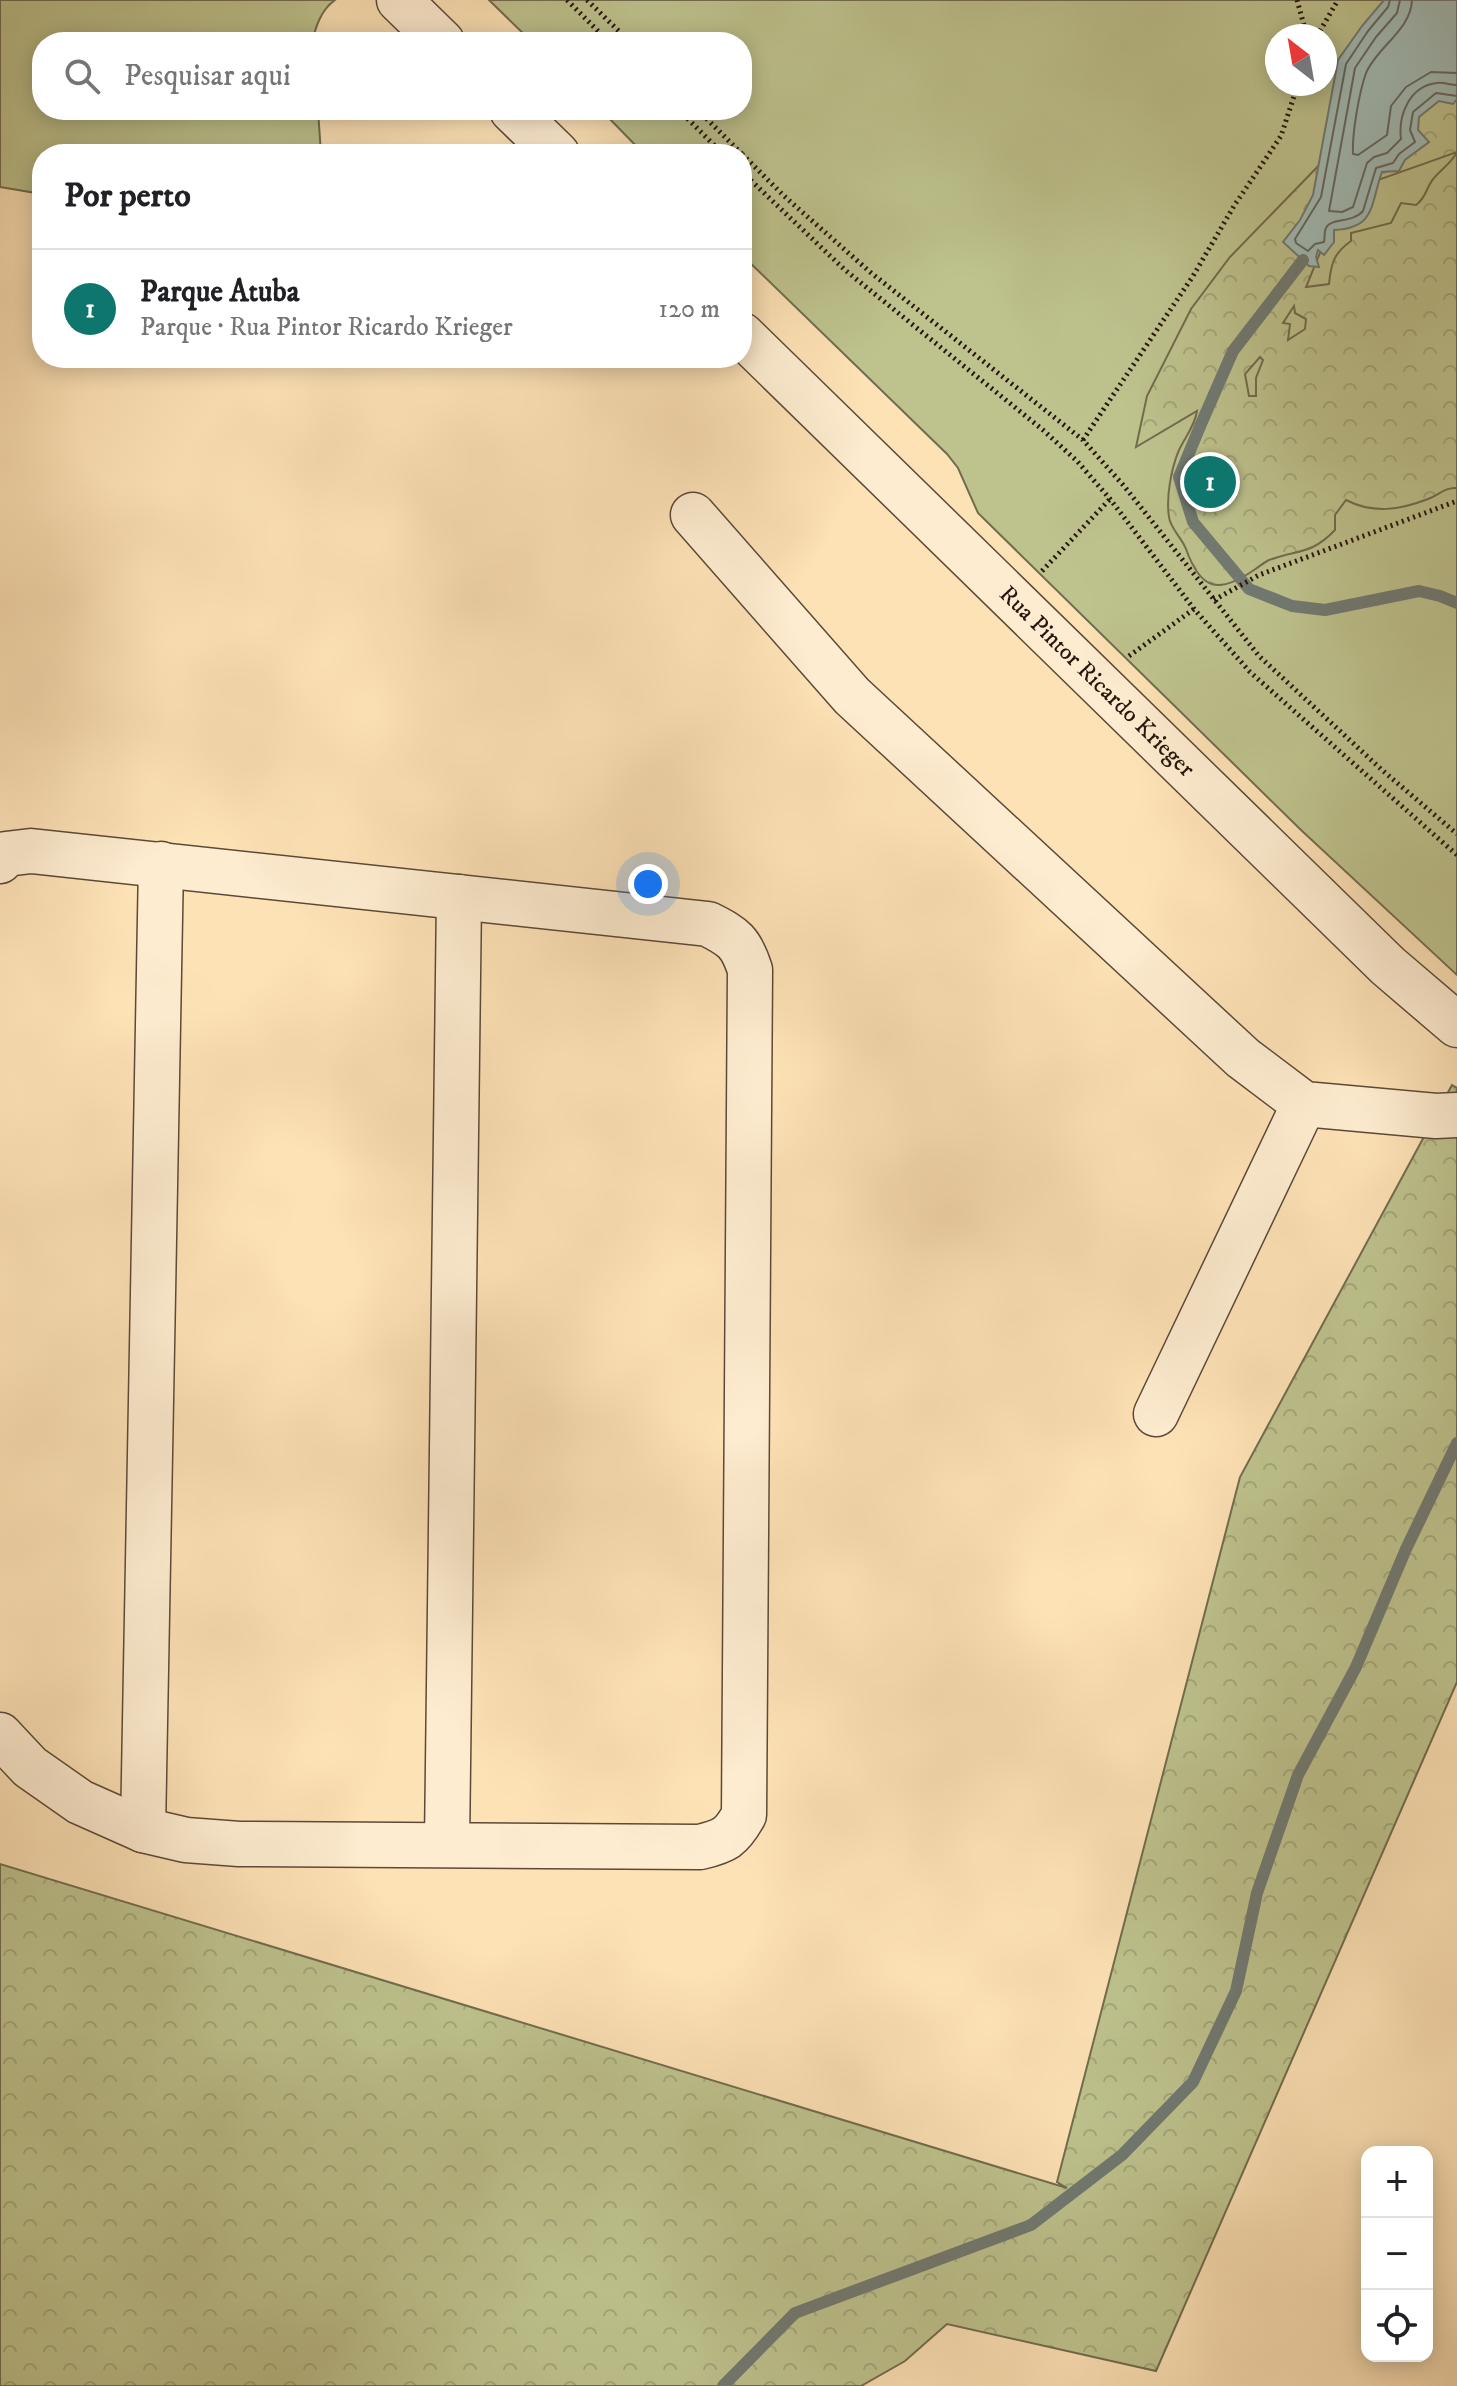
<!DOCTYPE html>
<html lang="pt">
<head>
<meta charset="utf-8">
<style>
  :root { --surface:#fff; --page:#f6f6f6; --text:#202124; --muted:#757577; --line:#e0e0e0; --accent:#0f766e }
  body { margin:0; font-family:"IM FELL DW Pica",serif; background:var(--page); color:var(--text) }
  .controls { position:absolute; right:24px; bottom:24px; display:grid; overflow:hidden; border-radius:16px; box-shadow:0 4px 20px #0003 }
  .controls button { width:72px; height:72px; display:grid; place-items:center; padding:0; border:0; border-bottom:2px solid var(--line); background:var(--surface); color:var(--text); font:40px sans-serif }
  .compass { position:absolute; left:1265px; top:24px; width:72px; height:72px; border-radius:50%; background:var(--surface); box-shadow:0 4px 20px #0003; rotate:329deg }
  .you { position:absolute; left:648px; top:884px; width:28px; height:28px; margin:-20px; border:6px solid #fff; border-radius:50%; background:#1a73e8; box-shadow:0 0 0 12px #1a73e833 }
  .badge { display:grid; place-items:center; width:52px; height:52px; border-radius:50%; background:var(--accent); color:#fff; font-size:26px; font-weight:700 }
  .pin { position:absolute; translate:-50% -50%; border:4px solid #fff; box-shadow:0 2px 8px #0006 }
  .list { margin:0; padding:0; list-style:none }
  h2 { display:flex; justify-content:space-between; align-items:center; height:104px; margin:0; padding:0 32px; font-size:34px }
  h2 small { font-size:26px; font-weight:400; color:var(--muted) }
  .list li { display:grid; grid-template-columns:52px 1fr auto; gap:24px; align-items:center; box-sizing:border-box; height:120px; padding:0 32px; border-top:2px solid var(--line) }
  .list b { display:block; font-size:30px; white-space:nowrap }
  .list p { margin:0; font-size:26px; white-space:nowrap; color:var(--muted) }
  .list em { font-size:26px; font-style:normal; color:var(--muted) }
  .icon { flex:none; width:44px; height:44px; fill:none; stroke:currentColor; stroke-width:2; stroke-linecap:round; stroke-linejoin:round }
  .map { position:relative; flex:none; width:1457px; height:2386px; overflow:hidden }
  .search { position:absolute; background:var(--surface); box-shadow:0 4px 20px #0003; left:32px; top:32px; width:720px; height:88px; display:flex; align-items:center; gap:20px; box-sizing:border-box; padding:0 28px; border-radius:32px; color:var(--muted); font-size:30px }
  .panel { position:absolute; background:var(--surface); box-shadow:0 4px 20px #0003; left:32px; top:144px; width:720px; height:224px; border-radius:32px }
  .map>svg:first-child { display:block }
</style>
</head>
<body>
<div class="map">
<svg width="1457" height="2386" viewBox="0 0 1457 2386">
  <defs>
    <pattern id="forest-crowns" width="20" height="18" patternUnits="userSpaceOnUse" patternTransform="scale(2)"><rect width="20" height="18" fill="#bec38e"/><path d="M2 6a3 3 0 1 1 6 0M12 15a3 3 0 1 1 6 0" fill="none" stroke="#a3a779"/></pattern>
  </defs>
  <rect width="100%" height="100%" fill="#fde2b6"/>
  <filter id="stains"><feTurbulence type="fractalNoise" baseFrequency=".0025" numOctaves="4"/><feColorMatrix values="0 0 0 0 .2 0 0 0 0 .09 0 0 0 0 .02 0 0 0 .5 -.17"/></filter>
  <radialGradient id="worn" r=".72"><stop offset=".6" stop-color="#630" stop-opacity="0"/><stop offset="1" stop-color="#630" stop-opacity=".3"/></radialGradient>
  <!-- green -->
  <path fill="#bec38e" stroke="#726c4e" stroke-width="2" fill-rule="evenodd" d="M0,0H335C321,10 316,26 312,42H42V110H318L321,154H42V194L0,187Z
    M489,0H1457V975L1301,830L978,513L958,468L947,454L742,255V154H644L601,110H742V42H532ZM1277,36H1325V84H1277Z"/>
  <!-- forest -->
  <path fill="url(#forest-crowns)" stroke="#726c4e" stroke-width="2" fill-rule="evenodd" d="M1457,47V488C1445,487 1439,495 1428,499C1400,510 1373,514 1346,500L1335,515V530C1311,555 1299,549 1269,560C1263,563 1260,566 1254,570C1219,594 1201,591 1186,549C1182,538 1170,528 1169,517C1166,497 1171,469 1179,450C1185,437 1195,426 1197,411L1136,447L1147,396L1191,309L1230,257L1326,158ZM1457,152C1451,164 1442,168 1434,178C1426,187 1427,197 1416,205L1401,203L1391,223L1351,233V241C1334,253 1331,263 1329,284L1306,287L1329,231L1375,181ZM1294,306L1295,313L1306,319L1305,329L1288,340L1290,324L1283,323ZM1260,357L1263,360L1256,378V396H1249L1245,374Z
    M1452,1085L1457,1088V1682L1156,2371L947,2324L905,2361L861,2386H0V1864L1067,2188L1057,2182L1240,1477Z"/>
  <!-- water -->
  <path fill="#a2bcb7" stroke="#717a73" stroke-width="2" d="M1384,0H1457V99L1453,104L1439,101L1419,117L1418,130L1429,142L1405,160L1399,171L1382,172C1370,205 1376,228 1334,230V242L1324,255L1318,250L1316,257L1319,267L1309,266L1283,242L1300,220L1313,195L1338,60L1362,26Z"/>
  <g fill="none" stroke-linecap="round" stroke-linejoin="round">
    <!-- shore -->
    <path stroke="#646962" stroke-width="2" d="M1390,0L1388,7L1368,31L1346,64L1321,197L1295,239L1296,243L1308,251L1315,244L1324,242C1325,237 1324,232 1326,228C1330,218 1353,223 1363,211L1376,168L1393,163L1399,154L1415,142L1410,130L1413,112L1436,93L1457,96
      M1400,0L1397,13L1376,37L1355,68L1329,211L1342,212L1353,207L1367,163L1374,157L1387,153L1401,139C1398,116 1409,86 1437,83C1443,82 1451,85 1457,85
      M1412,0C1411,30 1377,47 1366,73C1359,93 1352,133 1353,154L1358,155L1387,135L1391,106L1406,87L1431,72L1457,73"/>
    <!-- stream -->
    <path stroke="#717a73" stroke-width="12" d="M1303,260L1233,351L1201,424L1179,477L1193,522L1249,589L1292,606L1325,610L1419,591L1440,596L1457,603
      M723,2386L795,2313L1031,2225L1122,2155L1193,2082L1236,1991L1257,1893L1298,1775L1356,1667L1406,1549L1457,1443"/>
    <defs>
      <g id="minor">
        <path d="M399,0L442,42"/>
        <path d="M512,110L557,154"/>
        <path id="s1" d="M742,335L1388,966L1457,1025"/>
        <path d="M693,515L852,696L1243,1058L1304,1104L1436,1116L1457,1115"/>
        <path d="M0,861L6,854L31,851L708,924C734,937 741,942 750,970L744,1815C731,1838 725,1841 700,1847L239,1844L186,1840L143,1830L80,1802L30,1767L0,1735"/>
        <path d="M1156,1414L1304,1104"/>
        <path d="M143,1830L161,864"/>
        <path d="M447,1844L459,897"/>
      </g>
    </defs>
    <!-- minor casing -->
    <use href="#minor" stroke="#5c4937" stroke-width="47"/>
    <!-- path -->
    <path stroke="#27160d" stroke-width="5" stroke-dasharray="2 4" stroke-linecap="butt" d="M567,0L609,42
      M587,0L630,42
      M1297,0L1307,36
      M1317,36L1338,0
      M679,110L723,154
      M698,110L742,154
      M742,154L784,196L870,272L1083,440L1124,486L1259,656L1382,770L1457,834
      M742,172L845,270L1043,430L1077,461L1110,499L1194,609L1250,672L1457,855
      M1083,440L1193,276L1234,206L1281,136L1298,84
      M1042,571L1110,499
      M1214,600L1259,575L1457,501
      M1129,656L1194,609"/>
    <!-- minor -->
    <use href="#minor" stroke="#feecd0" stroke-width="44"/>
  </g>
  <g text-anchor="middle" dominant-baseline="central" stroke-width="6" stroke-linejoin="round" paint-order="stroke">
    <!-- street labels -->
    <g font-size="24" fill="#27160d" stroke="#feecd0">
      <text stroke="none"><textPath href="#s1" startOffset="496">Rua Pintor Ricardo Krieger</textPath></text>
    </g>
  </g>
  <rect width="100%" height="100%" filter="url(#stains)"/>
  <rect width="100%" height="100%" fill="url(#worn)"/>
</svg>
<div class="controls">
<button>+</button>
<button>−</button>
<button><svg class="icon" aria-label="locate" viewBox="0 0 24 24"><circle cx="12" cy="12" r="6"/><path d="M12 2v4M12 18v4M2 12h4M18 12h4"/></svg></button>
</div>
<svg class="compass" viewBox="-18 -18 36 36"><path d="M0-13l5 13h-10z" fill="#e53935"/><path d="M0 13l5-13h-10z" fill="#757577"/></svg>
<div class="you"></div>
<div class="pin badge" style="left:1210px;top:482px">1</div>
<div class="search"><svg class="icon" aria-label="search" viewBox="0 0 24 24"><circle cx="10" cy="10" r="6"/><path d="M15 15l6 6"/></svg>Pesquisar aqui</div>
<section class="panel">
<h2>Por perto<small></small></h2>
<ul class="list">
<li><span class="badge">1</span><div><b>Parque Atuba</b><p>Parque · Rua Pintor Ricardo Krieger</p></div><em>120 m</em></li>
</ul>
</section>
</div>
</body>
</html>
